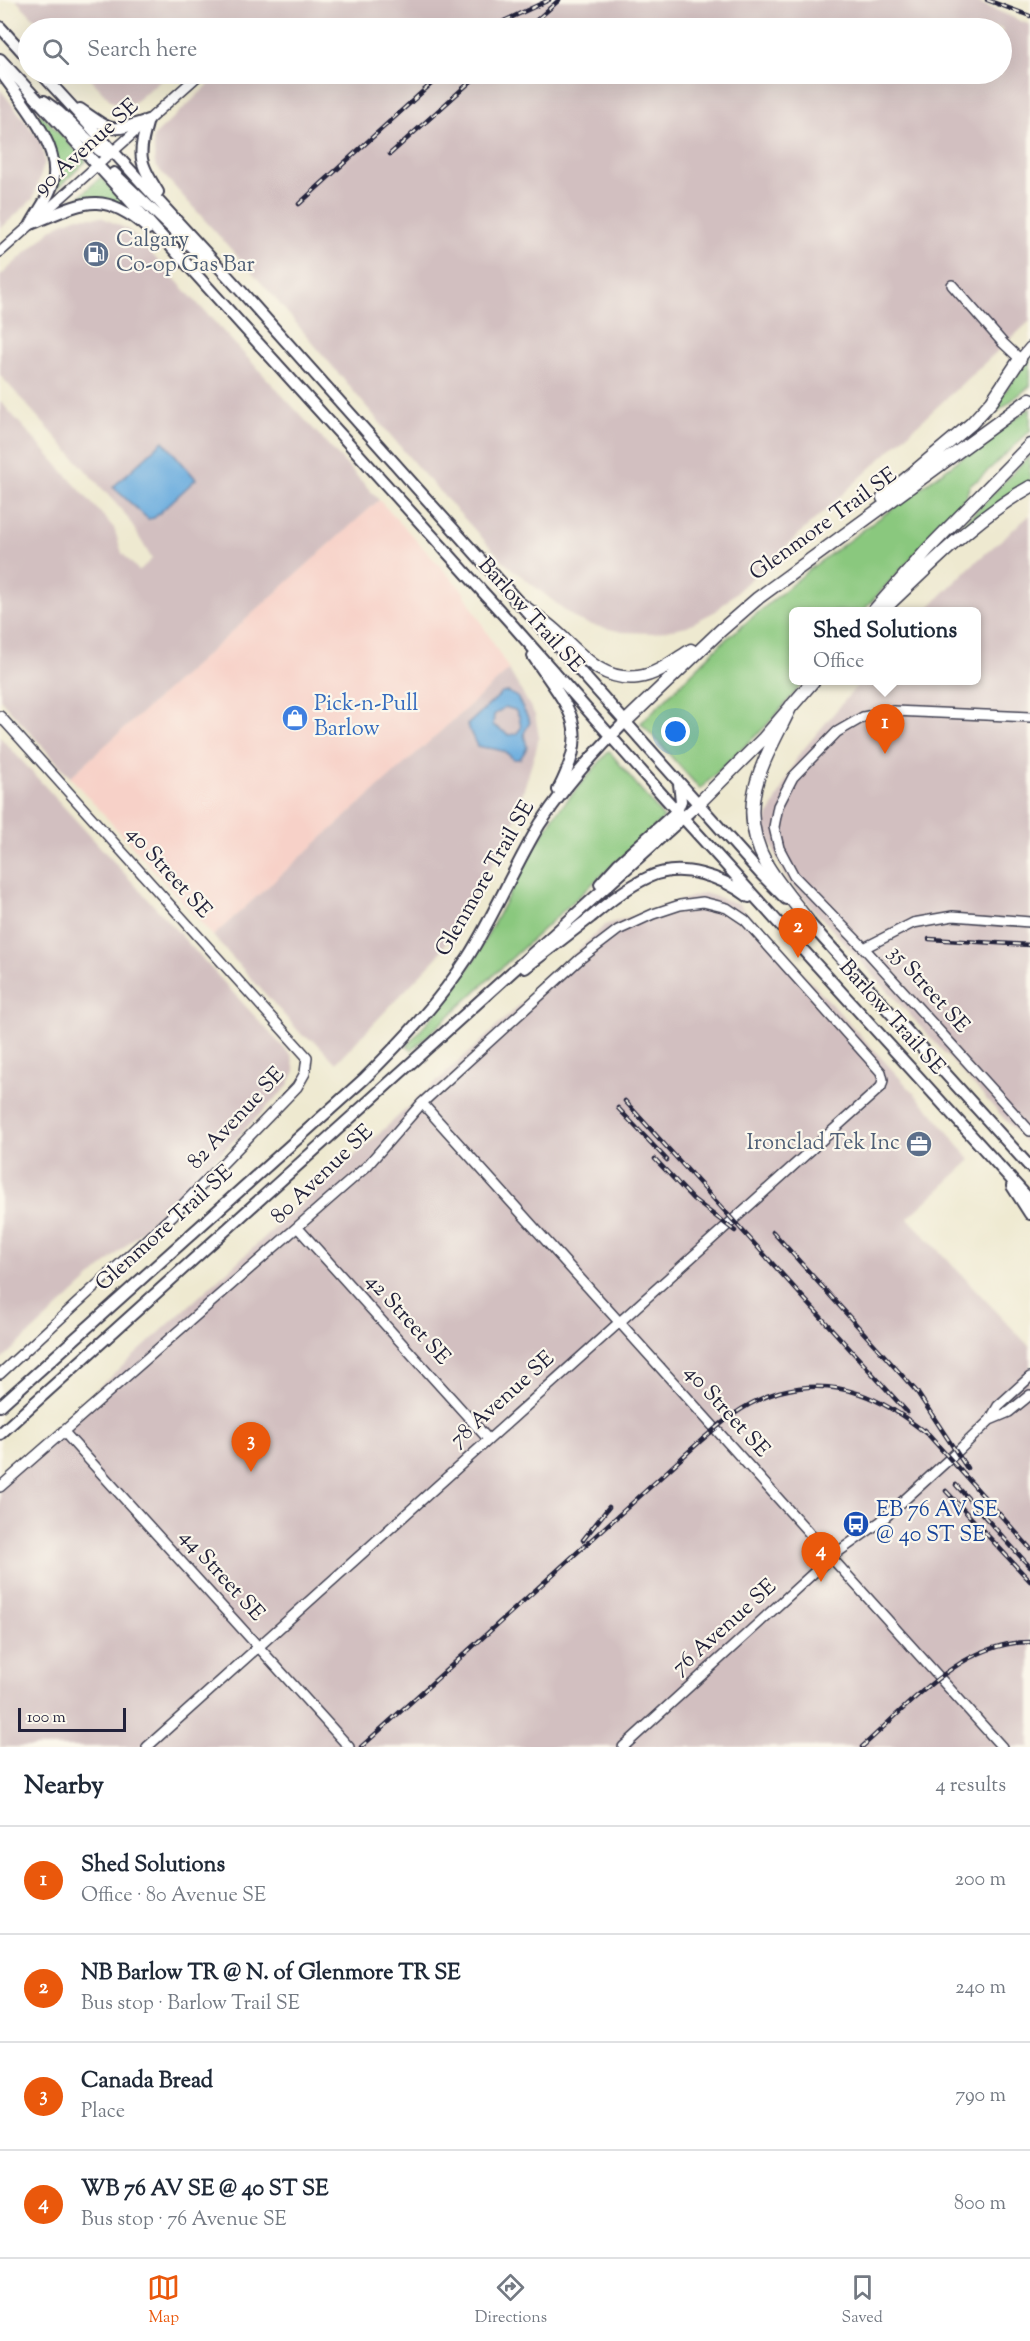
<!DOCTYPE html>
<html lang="en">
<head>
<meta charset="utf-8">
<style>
  :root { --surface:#fff; --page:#f2f2f3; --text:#1f2937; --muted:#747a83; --line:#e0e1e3; --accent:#ea580c }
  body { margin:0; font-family:"Sorts Mill Goudy",serif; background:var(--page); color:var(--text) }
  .scale { position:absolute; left:18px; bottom:15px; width:108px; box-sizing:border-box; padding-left:6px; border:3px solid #22223b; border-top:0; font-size:16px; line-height:21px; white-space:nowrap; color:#22223b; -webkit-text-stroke:4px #fbf7ec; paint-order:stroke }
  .you { position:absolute; left:676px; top:732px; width:21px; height:21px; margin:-15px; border:4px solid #fff; border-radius:50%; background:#1a73e8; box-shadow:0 0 0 9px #1a73e833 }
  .badge { display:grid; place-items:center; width:39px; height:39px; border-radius:50%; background:var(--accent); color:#fff; font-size:20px; font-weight:700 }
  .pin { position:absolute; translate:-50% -50px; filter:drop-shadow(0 2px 3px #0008) }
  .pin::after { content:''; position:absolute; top:32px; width:21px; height:18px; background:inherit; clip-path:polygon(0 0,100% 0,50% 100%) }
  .popup { position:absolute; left:789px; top:607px; width:192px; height:78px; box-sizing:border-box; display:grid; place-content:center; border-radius:9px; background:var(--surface); filter:drop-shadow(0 2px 4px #0005); font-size:20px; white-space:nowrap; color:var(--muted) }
  .popup b { font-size:22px; color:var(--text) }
  .popup::after { content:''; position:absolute; left:50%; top:100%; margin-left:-12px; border:12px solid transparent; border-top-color:var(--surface) }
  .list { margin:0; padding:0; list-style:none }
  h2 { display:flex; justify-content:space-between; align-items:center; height:78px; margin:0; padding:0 24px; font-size:26px }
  h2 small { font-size:20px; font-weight:400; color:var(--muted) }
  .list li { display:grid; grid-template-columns:39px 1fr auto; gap:18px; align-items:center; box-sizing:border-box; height:108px; padding:0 24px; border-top:2px solid var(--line) }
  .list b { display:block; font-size:22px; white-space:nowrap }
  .list p { margin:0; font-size:20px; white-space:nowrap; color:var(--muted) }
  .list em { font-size:20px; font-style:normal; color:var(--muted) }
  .icon { flex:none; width:33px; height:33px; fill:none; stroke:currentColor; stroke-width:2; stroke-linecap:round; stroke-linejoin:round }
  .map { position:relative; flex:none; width:1030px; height:1747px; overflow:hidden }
  .search { position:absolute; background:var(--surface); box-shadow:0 6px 24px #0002; left:18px; right:18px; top:18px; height:66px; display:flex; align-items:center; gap:15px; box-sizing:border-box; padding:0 21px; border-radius:33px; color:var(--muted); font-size:22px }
  .sheet { height:510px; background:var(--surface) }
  nav { display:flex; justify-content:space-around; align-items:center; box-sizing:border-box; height:84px; border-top:2px solid var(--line); background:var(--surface); font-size:16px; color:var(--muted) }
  nav a { display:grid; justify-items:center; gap:3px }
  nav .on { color:var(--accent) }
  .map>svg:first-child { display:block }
</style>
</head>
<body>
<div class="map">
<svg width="1030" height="1747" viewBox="0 0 1030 1747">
  <rect width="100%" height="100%" fill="#fbf7ec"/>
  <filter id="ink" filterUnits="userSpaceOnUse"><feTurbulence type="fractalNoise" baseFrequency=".0167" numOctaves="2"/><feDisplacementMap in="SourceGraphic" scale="12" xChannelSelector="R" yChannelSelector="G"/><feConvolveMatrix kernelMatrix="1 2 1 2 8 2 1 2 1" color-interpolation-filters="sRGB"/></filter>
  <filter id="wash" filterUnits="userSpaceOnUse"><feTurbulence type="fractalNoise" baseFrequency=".008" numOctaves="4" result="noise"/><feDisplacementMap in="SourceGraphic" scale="24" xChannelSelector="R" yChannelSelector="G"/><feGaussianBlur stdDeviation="1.35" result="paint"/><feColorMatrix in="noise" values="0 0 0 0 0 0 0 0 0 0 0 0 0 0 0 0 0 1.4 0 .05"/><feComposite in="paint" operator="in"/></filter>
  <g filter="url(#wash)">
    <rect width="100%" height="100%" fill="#eee9d0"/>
    <!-- built -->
    <path fill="#f7d1c8" d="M379,500L462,590L509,670L213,936L70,777Z"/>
    <!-- industrial -->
    <path fill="#d2bfc0" d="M16,0H973L1030,25V321L716,611L687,626L654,633L622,632L588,624L576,619L506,564L419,469L274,297L155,165L153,137L220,74H1002V28H244L240,24L235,28H43Z
      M86,74H169L133,103L112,102Z
      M0,89L41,141L45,162L33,199L0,229Z
      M78,217H101L127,229L137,238L379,500L70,777L0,699V401L114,528L122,553L139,571L152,559L126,515L0,375V276L51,230L60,224Z
      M1030,515V1147L788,881L763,827L798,756L861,681L976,680V612L925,611L971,566Z
      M509,670L535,715L539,736L536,750L509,837L438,956L336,1063L315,1041L303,1036L213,936Z
      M0,737L292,1057L295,1071L287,1087L157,1217L0,1361Z
      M704,893L739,904L934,1115L971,1160L908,1218L1030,1347V1747H0V1477L478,1044L605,925Z"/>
    <!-- green -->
    <path fill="#8ac87e" stroke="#56755c" stroke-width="1.5" d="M41,114L86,161L58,188L54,186L38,116Z
      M101,177L125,204L123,206L78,202L77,199Z
      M1030,355V386L974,430L972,427L1007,389Z
      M1030,408V431L978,480L970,484L966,497L863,611L794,612V680L805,681L766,726L700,789L641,723L724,641L814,566Z
      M1030,455V483L955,537L953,535Z
      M609,751L664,818L412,1050L407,1046L448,998L474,960L528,859L554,816Z"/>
    <!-- water -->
    <path fill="#69acde" stroke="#46678c" stroke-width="1.5" fill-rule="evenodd" d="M163,441L196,479L154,518L148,519L113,487Z
      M508,692L517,697L530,722L524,733L527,748L520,759H513C503,747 491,750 477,746L467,725L502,693ZM505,707L515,710L519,716L521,728L516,734L509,735L493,725L494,715Z"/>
  </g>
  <g filter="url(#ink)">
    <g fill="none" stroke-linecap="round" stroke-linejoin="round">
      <defs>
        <path id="minor" d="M0,252L200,74
          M952,285L1003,343L1020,359L1030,347
          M0,716L307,1057L305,1073L297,1087L172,1216L0,1374
          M1030,717L894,711L863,717L837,732L793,777L778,806L774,827L779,848L794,876L864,948L1030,1131
          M864,948L913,923L953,916L1030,922
          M422,1103L1002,1747
          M298,1228L488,1439
          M990,1420L1009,1412L1030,1395
          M63,1431L349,1747
          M0,1487L367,1166L422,1103L580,959L618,930L653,914L680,905L703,902L727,908L745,920L881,1072L883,1080L881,1087L147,1747
          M623,1747L831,1557L880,1522L957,1452L990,1420L998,1406L1030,1377"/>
        <path id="major" d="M0,27L28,58
          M0,59L110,179L509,621L666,799L1030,1200
          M0,71C20,100 62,145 53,182C50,196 38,211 31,224
          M42,74L241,291L760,873L786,899
          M44,101L59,112L99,150L105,154L114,150
          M80,109C114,132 109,133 148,120
          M148,120C138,155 138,161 158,192
          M114,173L207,262
          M31,224C82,203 102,188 148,229
          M533,656C569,710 592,725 558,790
          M600,884L618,864L677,811L681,801L679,784
          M803,916L1030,1167
          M525,968C547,951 569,934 591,917C609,902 627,887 649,877C681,862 723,877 749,897
          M1012,1186L1030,1214
          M0,1406L364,1079C402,1041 439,1002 468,957C495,914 514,867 540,824C564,787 594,753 625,722
          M0,1434L698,804"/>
        <path id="highway" d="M883,498L971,424L992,401L1020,359
          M515,600C527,609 540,618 552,628C578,650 599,682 638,677C657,675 675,660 691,650
          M888,605C933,563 976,517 1030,487
          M873,612L928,549L1030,445
          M791,706C765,761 733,804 767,865C779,885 795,903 808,921
          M625,722L720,631L758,598L1030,399
          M698,804L764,738L814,680"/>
      </defs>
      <!-- minor casing -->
      <use href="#minor" stroke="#414051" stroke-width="12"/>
      <!-- major casing -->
      <use href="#major" stroke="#414051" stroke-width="14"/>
      <!-- highway casing -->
      <use href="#highway" stroke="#414051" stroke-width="15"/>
      <!-- minor -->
      <use href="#minor" stroke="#fff" stroke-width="9"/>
      <!-- major -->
      <use href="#major" stroke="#fff" stroke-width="10"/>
      <!-- highway -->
      <use href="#highway" stroke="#fff" stroke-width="12"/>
      <defs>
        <path id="rail" d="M987,0L1030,16
          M493,28L506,20L549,0
          M528,28L559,0
          M390,154L479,74
          M299,204L442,74
          M929,939L1030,945
          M625,1101L907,1412
          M618,1108L667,1160
          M655,1159L693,1199L735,1231
          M773,1232L917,1392L967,1468
          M924,1430L1030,1548
          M956,1485L1030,1567
          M946,1491L1030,1581
          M583,1540L609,1507
          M361,1747C445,1672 528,1597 611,1522C636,1500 661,1477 685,1455C714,1429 741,1403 779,1392C839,1376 883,1398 928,1435
          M862,1747C909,1705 961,1642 1030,1642"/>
      </defs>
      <!-- rail casing -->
      <use href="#rail" stroke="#22223b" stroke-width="4.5"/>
      <!-- rail -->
      <use href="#rail" stroke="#fbf7ec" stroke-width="2" stroke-dasharray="7" stroke-linecap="butt"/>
    </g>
  </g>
  <!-- icons -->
  <defs>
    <symbol id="fuel-disc" viewBox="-11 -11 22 22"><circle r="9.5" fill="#5c6f8a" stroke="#fbf7ec"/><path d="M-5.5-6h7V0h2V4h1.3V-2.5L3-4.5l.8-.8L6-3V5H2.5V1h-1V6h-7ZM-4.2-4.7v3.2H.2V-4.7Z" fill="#fff"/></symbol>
    <symbol id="shop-disc" viewBox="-11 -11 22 22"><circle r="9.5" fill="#3f7fe0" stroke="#fbf7ec"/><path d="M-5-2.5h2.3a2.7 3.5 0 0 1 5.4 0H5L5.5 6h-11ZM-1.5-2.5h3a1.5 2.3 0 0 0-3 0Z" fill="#fff"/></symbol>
    <symbol id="office-disc" viewBox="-11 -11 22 22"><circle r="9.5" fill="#5c6f8a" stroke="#fbf7ec"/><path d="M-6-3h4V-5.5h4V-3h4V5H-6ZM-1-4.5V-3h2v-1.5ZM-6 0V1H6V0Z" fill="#fff"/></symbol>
    <symbol id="bus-disc" viewBox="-11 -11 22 22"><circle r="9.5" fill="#1a4fb4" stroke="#fbf7ec"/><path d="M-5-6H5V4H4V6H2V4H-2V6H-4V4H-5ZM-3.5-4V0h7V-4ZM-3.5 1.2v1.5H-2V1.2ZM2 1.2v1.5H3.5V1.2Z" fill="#fff"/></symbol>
  </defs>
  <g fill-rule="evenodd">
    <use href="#fuel-disc" x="81" y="239" width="30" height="30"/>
    <use href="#shop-disc" x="280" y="703" width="30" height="30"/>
    <use href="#office-disc" x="904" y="1129" width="30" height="30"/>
    <use href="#bus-disc" x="841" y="1509" width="30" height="30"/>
  </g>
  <g text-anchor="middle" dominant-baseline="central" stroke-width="4.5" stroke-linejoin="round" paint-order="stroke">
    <!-- street labels -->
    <g font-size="22" fill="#22223b" stroke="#fbf7ec">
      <text transform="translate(87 148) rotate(-42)">90 Avenue SE</text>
      <text transform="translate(824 525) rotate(-36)">Glenmore Trail SE</text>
      <text transform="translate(530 616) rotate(48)">Barlow Trail SE</text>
      <text transform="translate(168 873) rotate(48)">40 Street SE</text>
      <text transform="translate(486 879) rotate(-60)">Glenmore Trail SE</text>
      <text transform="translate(928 990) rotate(48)">35 Street SE</text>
      <text transform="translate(891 1018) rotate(48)">Barlow Trail SE</text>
      <text transform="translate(237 1119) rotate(-47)">82 Avenue SE</text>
      <text transform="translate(323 1175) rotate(-44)">80 Avenue SE</text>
      <text transform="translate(165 1229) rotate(-42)">Glenmore Trail SE</text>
      <text transform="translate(407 1320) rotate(48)">42 Street SE</text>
      <text transform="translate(503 1400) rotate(-42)">78 Avenue SE</text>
      <text transform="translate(726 1412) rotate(48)">40 Street SE</text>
      <text transform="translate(221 1576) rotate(48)">44 Street SE</text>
      <text transform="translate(725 1628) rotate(-42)">76 Avenue SE</text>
    </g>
    <!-- service labels -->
    <g font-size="22" fill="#4e5e75" stroke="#fbf7ec" text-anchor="start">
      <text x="116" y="241">Calgary<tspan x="116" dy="25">Co-op Gas Bar</tspan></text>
      <text x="900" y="1144" text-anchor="end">Ironclad Tek Inc</text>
    </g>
    <!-- shop labels -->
    <g font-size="22" fill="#366cbe" stroke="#fbf7ec" text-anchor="start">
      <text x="314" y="705">Pick-n-Pull<tspan x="314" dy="25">Barlow</tspan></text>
    </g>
    <!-- transit labels -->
    <g font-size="22" fill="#164399" stroke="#fbf7ec" text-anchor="start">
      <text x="876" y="1511">EB 76 AV SE<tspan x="876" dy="25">@ 40 ST SE</tspan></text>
    </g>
  </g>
</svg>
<div class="scale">100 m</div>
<div class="you"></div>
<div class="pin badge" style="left:885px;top:754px">1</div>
<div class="popup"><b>Shed Solutions</b>Office</div>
<div class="pin badge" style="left:798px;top:958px">2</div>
<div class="pin badge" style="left:251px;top:1472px">3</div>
<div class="pin badge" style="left:821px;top:1582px">4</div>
<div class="search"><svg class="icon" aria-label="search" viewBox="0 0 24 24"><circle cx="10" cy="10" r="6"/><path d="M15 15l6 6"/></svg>Search here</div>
</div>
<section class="sheet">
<h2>Nearby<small>4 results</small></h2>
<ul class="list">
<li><span class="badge">1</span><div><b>Shed Solutions</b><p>Office · 80 Avenue SE</p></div><em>200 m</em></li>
<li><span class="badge">2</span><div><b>NB Barlow TR @ N. of Glenmore TR SE</b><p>Bus stop · Barlow Trail SE</p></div><em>240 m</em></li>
<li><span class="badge">3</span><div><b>Canada Bread</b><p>Place</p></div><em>790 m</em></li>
<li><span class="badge">4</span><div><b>WB 76 AV SE @ 40 ST SE</b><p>Bus stop · 76 Avenue SE</p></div><em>800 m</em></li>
</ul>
</section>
<nav>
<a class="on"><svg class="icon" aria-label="map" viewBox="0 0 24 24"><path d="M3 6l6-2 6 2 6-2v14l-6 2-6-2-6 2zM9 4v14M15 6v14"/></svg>Map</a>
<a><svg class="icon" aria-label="directions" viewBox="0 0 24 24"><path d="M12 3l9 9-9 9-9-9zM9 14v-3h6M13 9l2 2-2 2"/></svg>Directions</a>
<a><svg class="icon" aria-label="saved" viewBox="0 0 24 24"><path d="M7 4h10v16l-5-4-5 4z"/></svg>Saved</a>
</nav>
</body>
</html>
